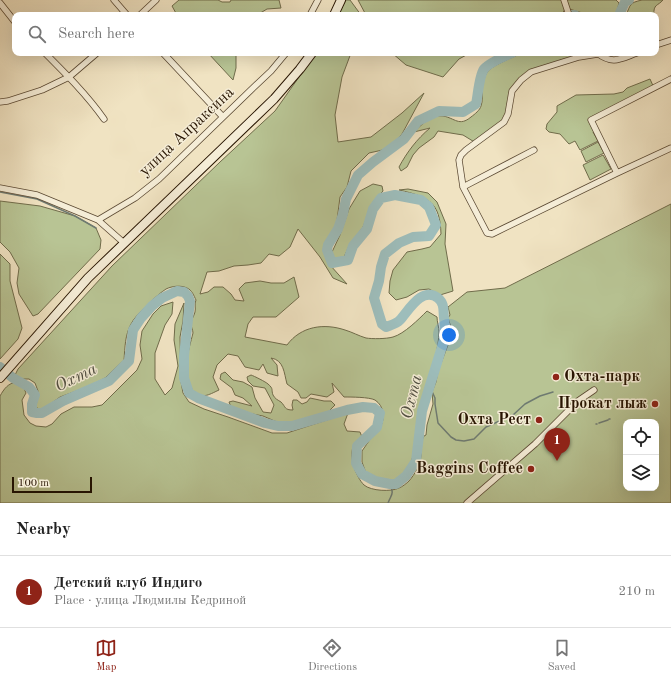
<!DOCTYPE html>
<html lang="en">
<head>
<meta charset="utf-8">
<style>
  :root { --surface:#fff; --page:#f6f6f6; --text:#222; --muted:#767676; --line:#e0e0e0; --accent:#8f2418 }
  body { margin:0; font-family:"Old Standard TT",serif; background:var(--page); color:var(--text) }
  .controls { position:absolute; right:12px; bottom:12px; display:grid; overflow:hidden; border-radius:8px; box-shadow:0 4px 16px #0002 }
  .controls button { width:36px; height:36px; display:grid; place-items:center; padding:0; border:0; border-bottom:1px solid var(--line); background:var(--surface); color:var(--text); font:20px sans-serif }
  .scale { position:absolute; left:12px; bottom:10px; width:80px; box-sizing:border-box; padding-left:4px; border:2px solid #281502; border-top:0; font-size:11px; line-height:14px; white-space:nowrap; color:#281502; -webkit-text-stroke:3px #f5edd7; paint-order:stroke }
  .you { position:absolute; left:449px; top:335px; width:14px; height:14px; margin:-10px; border:3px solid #fff; border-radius:50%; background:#1a73e8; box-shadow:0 0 0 6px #1a73e833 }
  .badge { display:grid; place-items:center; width:26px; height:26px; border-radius:50%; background:var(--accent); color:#fff; font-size:13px; font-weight:700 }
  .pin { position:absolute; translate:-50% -33px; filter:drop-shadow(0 1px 2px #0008) }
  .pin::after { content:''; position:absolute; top:21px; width:14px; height:12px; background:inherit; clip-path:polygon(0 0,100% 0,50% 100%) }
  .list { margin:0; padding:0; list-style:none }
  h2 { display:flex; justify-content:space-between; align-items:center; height:52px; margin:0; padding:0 16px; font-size:17px }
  h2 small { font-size:13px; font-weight:400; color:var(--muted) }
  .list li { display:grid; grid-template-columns:26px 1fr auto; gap:12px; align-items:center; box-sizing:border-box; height:72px; padding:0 16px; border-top:1px solid var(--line) }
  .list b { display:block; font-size:15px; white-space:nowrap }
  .list p { margin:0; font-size:13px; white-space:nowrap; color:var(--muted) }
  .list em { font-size:13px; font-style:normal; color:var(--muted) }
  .icon { flex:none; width:22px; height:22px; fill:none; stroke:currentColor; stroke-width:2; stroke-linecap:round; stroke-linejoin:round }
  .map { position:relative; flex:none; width:671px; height:503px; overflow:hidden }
  .search { position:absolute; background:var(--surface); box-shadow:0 4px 16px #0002; left:12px; right:12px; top:12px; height:44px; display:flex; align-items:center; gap:10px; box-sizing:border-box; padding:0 14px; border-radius:8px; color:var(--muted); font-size:15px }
  .sheet { height:124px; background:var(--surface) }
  nav { display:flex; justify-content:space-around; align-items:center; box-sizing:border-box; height:56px; border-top:1px solid var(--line); background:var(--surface); font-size:11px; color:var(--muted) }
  nav a { display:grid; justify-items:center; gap:2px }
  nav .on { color:var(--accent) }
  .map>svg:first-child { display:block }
</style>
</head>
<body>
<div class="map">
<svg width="671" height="503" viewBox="0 0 671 503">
  <rect width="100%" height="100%" fill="#f0e3c2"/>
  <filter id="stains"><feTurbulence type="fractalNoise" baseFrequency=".005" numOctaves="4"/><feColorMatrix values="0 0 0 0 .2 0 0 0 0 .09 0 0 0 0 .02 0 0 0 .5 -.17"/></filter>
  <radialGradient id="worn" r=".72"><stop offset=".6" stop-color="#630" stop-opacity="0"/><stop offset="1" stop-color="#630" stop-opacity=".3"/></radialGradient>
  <!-- green -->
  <path fill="#b8c494" stroke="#706c4b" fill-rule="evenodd" d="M179,0H218L222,2H230L231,0H279L281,8L267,9L257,15H177L172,6Z
    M346,0H350L361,15H338Z
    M358,0H616L619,3L616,15H589L566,8L561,15H366Z
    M642,0H663C658,6 653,4 654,15H626C631,4 629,3 642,0Z
    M208,53H236V68L233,80Z
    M316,53H351L342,77L335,115L338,142L371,137L402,113L424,93L402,134L387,149L369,153L351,171L347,187L340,197L336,228L325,244L330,265L347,284L333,278L320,257L298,229L290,247L279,256L269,254L261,263L248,265L234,266L219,271L207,272L200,294L208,292L214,287H223L231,294L235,300L244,301L239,289L245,283L260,281L271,283H284L294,277L299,297L276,317H253L248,324L245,337L287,345C301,326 324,323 345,330C352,332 359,336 366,338C372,339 386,339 393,337C404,334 419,319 427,311L437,317C437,322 439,327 439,332C439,345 432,373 428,386C425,394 421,401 419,409C415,430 419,464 399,478C390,485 377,480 367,476L362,462V451C365,447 368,442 371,438C374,434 379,431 381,426C385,417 384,406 375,400C369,397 351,397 344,397L332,383L334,392L327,397L311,394L306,398H301L298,392L287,384C284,373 284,360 271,358L277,365L278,376L267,373L263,364L259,370L245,367L238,356L228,354L217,365L213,377L219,390C208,395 202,400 192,389C180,376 189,349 193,333C193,330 191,327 191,324C191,320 194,316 195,312C196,308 194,304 196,300C194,296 192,290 187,288C181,285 172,286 166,289C158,294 135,315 131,324C125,335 125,347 124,360L105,378L90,386L60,397L49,405L40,410L36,407L38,391L35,383L29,379H22L15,375L18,369L112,266L220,162L275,111Z
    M392,53H470L459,59L443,77L406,65Z
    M522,53H597L531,72L512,91L504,122L476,143L463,135L438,131L434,137L419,148L413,155L407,167L401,171L399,167C407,152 417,139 430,128L414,132C421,125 432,114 443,116C455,118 459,127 471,117C475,114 480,110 481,106C483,101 482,95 482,90C482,84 485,74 489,70C496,64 513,57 522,53Z
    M650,79L654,88L591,120L596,131L593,132L598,141L580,150L575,141L569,144L560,134L549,132L546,129L547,124L557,112V106L576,95L614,94L623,92L627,88Z
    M598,142L604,153L586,162L581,151Z
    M603,155L611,169L590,180L583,165Z
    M373,184L382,186L383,191L373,202L363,227L349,246L344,257L340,260L334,261L332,256V252L340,235L349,209L360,191Z
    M408,189L428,193L437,202L446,224L445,244L453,291L440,295L429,289L419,290L407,297L396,300L389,293L390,281L393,270L407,252L422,249L430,247L441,234C440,202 429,197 399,190Z
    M0,201L40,206L75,216L96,228L101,240L100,249L38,314L33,316L19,294L17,283L19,268L10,252L0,242Z
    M671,204V503H0V396C4,389 8,383 17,382L23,386L26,393L22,400L24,415L30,423L36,426L46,427L52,424L61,414L74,407H92L102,405L137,370L142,359L140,345L142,331L153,314L161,306L173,302L172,314L165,325L155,353V379L165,395L172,388L178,366L174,340L175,324L184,303L183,321L180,337L181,382L183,393L189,402L204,409L228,417L272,433H287L348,413L344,424L347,431L360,432L362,437C360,439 355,442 354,445C348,456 356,477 364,485C371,491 391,492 399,488C402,487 407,483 409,481C415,474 420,465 421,456C422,448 420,443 424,436L426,435L427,425L433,404L432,392L436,382L438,371L448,345L451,336V327L448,318L450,315L448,307L467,292L505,288ZM626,422H656V488H626Z
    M0,254L10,264V281L22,328L18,339L0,359Z
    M225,372L233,380L243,382L252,387L255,398L263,412L271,413L274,405L265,388L253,386L248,381L247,377L251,375C254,376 266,382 268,384C274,389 271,390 273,395C275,399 278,400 281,402C286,407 284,410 293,410L292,405L293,400H297L302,404L307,402L310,398L324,401H331L335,405L328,412L295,422L286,423L277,422L263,416L242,412L231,407L229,402L233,401L252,406L243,398L235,395L232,388L220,379L221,374Z"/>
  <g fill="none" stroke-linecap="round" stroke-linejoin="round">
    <!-- stream -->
    <path stroke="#6e7a71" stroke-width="1.5" d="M0,192L37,199L75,216L96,228
      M430,387L435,398V404L438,423L451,437L456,440L464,441L474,439L486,427L513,415L525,404L540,396L553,392
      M609,419H610
      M599,423L608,420
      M596,424H597
      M388,503C392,493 394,495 390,484"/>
    <!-- river -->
    <path stroke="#9dbdbb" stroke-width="10" d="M573,15H575
      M619,15L625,2L629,0
      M0,367L13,378L29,387L35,395L32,404V412L37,413H42L63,401L109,381L129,361L133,330L141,318L152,306L162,298L177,291L184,292L188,296L190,301L184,356V378L189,393L198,398L265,423L278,426H292L347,410L363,407L374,408L380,413L377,427L357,446L356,463L362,474L375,481L390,484H396L406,476L416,461L422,411L445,337C445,330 445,325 444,318C443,311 445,304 438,298C422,286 409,310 400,320C396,324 391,325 386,327L382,324L374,298L379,281L381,267L385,254L399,243L413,237L429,236L436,225L429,207L421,200L395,195L381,198L373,209L367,229L353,246L348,260L332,263L327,250L328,245L338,229L343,214L346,199L358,175L373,162L404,139L418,121L439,111L463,112L476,104C478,95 479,76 484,69C489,63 505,56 512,53"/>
    <defs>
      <path id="street" d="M114,0L127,15
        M564,0L569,15
        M0,3L15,22
        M140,15L156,0
        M310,15L318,0
        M656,45L671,40
        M45,53C66,74 87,95 104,119
        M163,53L223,117
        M597,53C613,65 620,59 637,53
        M598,54L579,57L531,72L521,80L512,91L508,114L504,122L466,150L461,155L459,160L463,187L487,233L492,234L617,173L671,148
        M0,102L8,101L42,90L69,77L97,53
        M617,173L591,120L671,79
        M463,187L534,150
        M0,188L37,195L98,220L124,243
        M98,220L135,198L159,179L254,87L271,71L286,53
        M467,503L535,444L578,401L594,390"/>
      <path id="secondary" d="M334,15L341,0
        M0,378L88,278L274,99L300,69L312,53"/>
    </defs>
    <!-- street casing -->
    <use href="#street" stroke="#5a4832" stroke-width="7"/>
    <!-- secondary casing -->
    <use href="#secondary" stroke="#281502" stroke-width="10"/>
    <!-- street -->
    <use href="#street" stroke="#f5edd7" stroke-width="5.5"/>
    <!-- secondary -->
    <use href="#secondary" stroke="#f5edd7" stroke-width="8"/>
  </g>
  <!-- markers -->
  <g fill="#8f2418" stroke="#f5edd7" stroke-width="1.5">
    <circle cx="556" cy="377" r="4"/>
    <circle cx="655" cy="404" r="4"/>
    <circle cx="539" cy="420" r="4"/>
    <circle cx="531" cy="469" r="4"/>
  </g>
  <g text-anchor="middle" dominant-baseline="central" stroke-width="3" stroke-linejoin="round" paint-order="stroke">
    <!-- street labels -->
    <g font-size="16" fill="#281502" stroke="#f5edd7">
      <text transform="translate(187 132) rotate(-43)">улица Апраксина</text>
    </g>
    <!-- poi labels -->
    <g font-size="16" font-weight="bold" fill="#281502" stroke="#f5edd7" text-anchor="end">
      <text x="564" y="377" text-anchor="start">Охта-парк</text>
      <text x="647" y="404">Прокат лыж</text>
      <text x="531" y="420">Охта Рест</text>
      <text x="523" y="469">Baggins Coffee</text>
    </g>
    <!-- water labels -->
    <g font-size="17" font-style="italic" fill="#515043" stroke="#f5edd7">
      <text transform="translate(76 378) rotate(-26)">Охта</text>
      <text transform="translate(412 397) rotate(-76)">Охта</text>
    </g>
  </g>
  <rect width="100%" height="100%" filter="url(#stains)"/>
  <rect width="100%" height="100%" fill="url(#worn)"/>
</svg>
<div class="controls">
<button><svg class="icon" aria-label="locate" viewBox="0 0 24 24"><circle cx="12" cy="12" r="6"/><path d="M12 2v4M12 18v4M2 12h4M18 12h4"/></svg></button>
<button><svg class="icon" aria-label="layers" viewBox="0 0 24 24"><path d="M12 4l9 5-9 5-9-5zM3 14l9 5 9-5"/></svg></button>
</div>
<div class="scale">100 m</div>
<div class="you"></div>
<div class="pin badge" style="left:557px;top:461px">1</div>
<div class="search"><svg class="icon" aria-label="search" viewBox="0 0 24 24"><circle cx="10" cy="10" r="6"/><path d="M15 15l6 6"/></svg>Search here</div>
</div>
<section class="sheet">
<h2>Nearby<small></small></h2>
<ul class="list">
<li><span class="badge">1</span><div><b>Детский клуб Индиго</b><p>Place · улица Людмилы Кедриной</p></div><em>210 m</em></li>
</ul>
</section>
<nav>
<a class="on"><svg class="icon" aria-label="map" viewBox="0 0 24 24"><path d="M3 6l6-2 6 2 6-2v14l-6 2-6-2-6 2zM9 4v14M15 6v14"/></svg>Map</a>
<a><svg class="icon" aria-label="directions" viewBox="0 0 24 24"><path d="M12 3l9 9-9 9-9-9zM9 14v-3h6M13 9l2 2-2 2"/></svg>Directions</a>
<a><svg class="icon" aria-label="saved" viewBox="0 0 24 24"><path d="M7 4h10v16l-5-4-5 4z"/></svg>Saved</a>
</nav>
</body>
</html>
